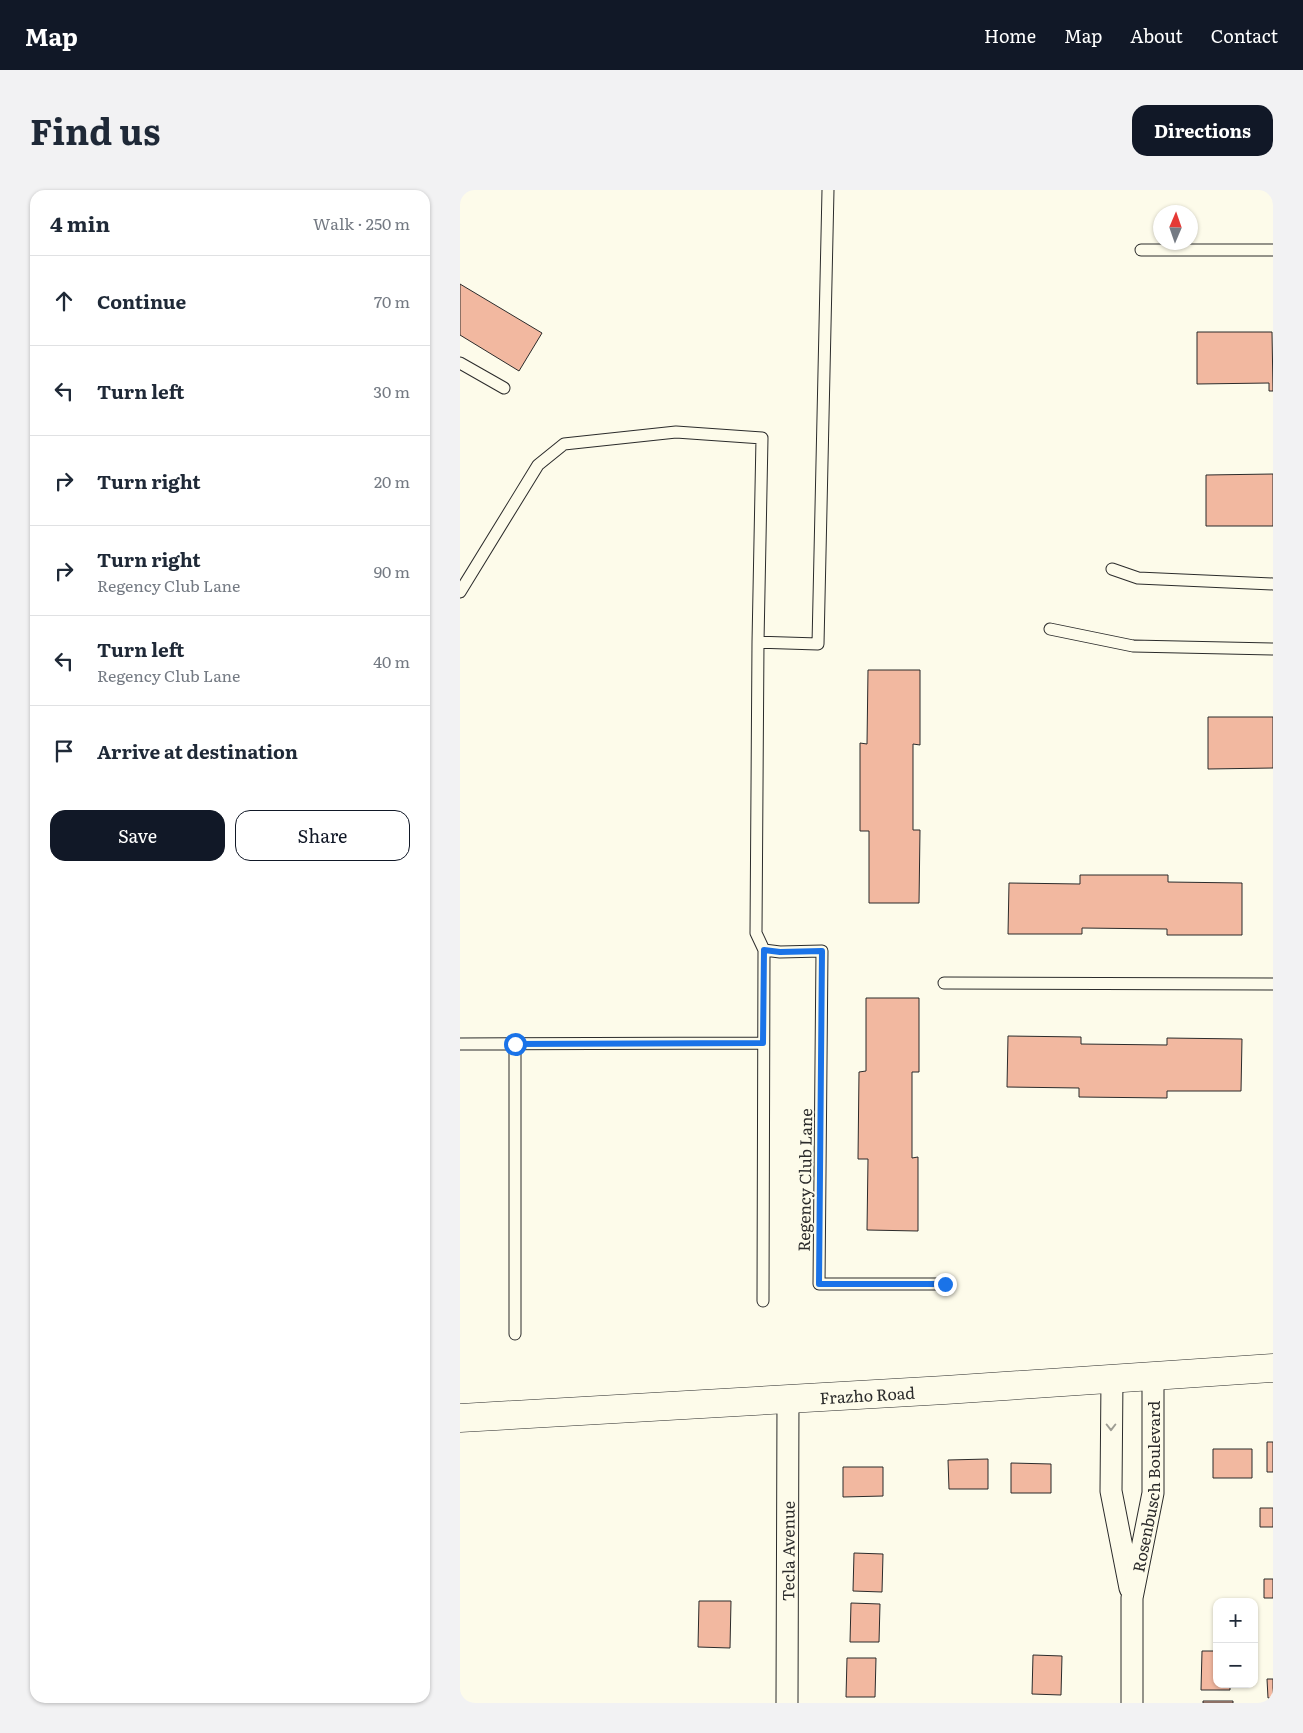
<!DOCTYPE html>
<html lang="en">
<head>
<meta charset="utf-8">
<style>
  :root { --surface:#fff; --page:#f2f2f3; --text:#1f2937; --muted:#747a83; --line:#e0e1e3; --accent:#111827 }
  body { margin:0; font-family:Literata,serif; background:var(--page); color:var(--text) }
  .controls { position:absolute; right:15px; bottom:15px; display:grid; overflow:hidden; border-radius:10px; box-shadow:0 1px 4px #0004 }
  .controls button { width:45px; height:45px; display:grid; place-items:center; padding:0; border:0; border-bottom:1px solid var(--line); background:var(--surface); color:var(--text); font:25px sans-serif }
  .compass { position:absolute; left:693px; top:15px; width:45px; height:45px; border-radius:50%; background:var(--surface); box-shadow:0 1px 4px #0004; rotate:2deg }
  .stop { position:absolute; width:15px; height:15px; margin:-11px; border:4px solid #1a73e8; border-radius:50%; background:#fff }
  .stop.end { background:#1a73e8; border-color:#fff; box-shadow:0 1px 5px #0008 }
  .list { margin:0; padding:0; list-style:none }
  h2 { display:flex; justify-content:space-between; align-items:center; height:65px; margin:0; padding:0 20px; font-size:21px }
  h2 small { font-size:16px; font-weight:400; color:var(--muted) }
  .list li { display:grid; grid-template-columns:32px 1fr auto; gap:15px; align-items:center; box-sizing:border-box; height:90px; padding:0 20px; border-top:1px solid var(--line) }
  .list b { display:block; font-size:19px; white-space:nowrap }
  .list p { margin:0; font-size:16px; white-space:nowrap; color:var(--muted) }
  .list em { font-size:16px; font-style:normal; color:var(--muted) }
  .actions { display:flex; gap:10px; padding:15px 20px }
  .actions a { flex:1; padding:11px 0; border:1px solid var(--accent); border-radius:15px; text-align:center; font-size:18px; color:var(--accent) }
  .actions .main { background:var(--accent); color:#fff }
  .icon { flex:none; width:28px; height:28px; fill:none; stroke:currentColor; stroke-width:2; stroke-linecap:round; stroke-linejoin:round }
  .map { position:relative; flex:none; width:813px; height:1513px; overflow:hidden; border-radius:15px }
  header { display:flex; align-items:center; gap:30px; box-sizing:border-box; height:70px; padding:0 25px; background:var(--accent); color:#fff }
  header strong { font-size:24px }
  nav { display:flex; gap:28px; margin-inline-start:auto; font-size:18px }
  .intro { display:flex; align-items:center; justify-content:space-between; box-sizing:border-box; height:120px; padding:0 30px }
  h1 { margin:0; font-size:35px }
  .button { padding:12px 22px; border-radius:15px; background:var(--accent); color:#fff; font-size:18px; font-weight:700 }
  main { display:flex; gap:30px; padding:0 30px }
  aside { flex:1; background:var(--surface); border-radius:15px; box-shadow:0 1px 4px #0004 }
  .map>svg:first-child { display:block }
</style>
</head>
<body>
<header>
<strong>Map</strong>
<nav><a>Home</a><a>Map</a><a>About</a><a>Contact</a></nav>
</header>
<div class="intro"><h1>Find us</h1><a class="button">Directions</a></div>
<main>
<aside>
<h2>4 min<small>Walk · 250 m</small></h2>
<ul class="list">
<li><svg class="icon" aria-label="ahead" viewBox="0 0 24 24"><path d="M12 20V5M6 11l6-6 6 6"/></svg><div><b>Continue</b></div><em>70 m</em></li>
<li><svg class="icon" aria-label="left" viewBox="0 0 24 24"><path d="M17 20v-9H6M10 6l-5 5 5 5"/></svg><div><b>Turn left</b></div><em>30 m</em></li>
<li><svg class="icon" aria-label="right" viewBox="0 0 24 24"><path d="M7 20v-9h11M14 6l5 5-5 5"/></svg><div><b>Turn right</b></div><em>20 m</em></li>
<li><svg class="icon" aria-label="right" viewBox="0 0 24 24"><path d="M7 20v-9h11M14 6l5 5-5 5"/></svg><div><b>Turn right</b><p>Regency Club Lane</p></div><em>90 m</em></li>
<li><svg class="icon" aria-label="left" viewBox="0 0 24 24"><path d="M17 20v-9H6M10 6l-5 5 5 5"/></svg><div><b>Turn left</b><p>Regency Club Lane</p></div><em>40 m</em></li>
<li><svg class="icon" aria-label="arrive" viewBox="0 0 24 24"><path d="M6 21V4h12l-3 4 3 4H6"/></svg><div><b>Arrive at destination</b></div></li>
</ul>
<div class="actions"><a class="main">Save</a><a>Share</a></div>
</aside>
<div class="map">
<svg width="813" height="1513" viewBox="0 0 813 1513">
  <rect width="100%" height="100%" fill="#fdfbea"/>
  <!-- building -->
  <path fill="#f2b8a0" stroke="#2b2b2b" d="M0,94L82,143L59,181L0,145Z
    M737,142H812L813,201H809V193L737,194Z
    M813,284V336H746V285Z
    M408,480H460V555L453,554V640H460L459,713H409V641H400V553L407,554Z
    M748,527H813V578L748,579Z
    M620,685H708V692L782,693V745H707V739L622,738V744H548L549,693L620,694Z
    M406,808H459V882H452V968L458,967V1041L407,1040L408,969H398L399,882L406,881Z
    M548,846L621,847V854L707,855V848L782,849L781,901H707V908L619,907V898L547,897Z
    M807,1252H813V1282H807Z
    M753,1259H792V1288H753Z
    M528,1269V1299H489L488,1270Z
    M551,1273L591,1274V1303H551Z
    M383,1277H423V1306L383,1307Z
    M800,1318H813V1337H800Z
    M394,1363L423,1364L422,1402L393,1401Z
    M804,1389H813V1408H804Z
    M239,1411H271L270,1458L238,1457Z
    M391,1413L420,1414L419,1452H390Z
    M742,1461H757V1494H770V1500H741Z
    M573,1465L602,1466L601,1505L572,1504Z
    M387,1468H416L415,1507H386Z
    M807,1489H813V1508H808Z
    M743,1511H773V1513H743Z"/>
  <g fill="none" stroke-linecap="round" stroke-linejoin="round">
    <defs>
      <path id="lane" d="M681,60H813
        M0,173L44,198
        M652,379L678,388L813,394
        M0,402L78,275L104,254L216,242L302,248L298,452L296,743L304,760L320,762L362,761L359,1094H485
        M590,439L673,456L813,459
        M298,452L358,454L368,0
        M484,793L813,794
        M0,854L303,853
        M55,854V1144
        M303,1111L304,760"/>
      <g id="street">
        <path d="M652,1188L651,1301L670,1398"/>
        <path id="s1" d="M327,1513L328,1209"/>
        <path id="s2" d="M672,1513V1408L693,1303V1186"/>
      </g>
      <g id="secondary">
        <path id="s3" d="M0,1228L485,1200L813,1178"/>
      </g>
    </defs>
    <!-- lane casing -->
    <use href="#lane" stroke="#2b2b2b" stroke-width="13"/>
    <!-- street casing -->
    <use href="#street" stroke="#2b2b2b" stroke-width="23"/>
    <!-- secondary casing -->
    <use href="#secondary" stroke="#2b2b2b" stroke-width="29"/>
    <!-- lane -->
    <use href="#lane" stroke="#fdfbea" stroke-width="11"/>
    <!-- street -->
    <use href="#street" stroke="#fdfbea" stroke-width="21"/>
    <!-- secondary -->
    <use href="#secondary" stroke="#fdfbea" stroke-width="28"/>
  </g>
  <!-- one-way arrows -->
  <defs><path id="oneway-chevron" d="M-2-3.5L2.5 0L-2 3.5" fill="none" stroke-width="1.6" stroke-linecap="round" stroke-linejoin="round" transform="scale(1.25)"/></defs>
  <use stroke="#9e9d94" href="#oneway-chevron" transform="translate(651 1237) rotate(90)"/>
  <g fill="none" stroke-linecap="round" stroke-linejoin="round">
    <!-- route -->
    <path stroke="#1a73e8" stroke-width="6" d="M55,854L303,853L304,760L320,762L362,761L359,1094H485"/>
  </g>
  <g text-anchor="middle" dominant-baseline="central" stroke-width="4" stroke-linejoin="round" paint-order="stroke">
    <!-- street labels -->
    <g font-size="16" fill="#2b2b2b" stroke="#fdfbea">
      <text transform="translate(344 990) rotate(-89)">Regency Club Lane</text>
      <text stroke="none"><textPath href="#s3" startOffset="408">Frazho Road</textPath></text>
      <text stroke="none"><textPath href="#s2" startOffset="218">Rosenbusch Boulevard</textPath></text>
      <text stroke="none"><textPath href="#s1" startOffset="152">Tecla Avenue</textPath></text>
    </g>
  </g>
</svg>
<div class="controls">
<button>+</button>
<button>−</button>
</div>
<svg class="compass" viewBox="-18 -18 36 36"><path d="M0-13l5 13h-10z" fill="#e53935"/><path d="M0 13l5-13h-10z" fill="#747a83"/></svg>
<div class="stop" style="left:55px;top:854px"></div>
<div class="stop end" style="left:485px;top:1094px"></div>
</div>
</main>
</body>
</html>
